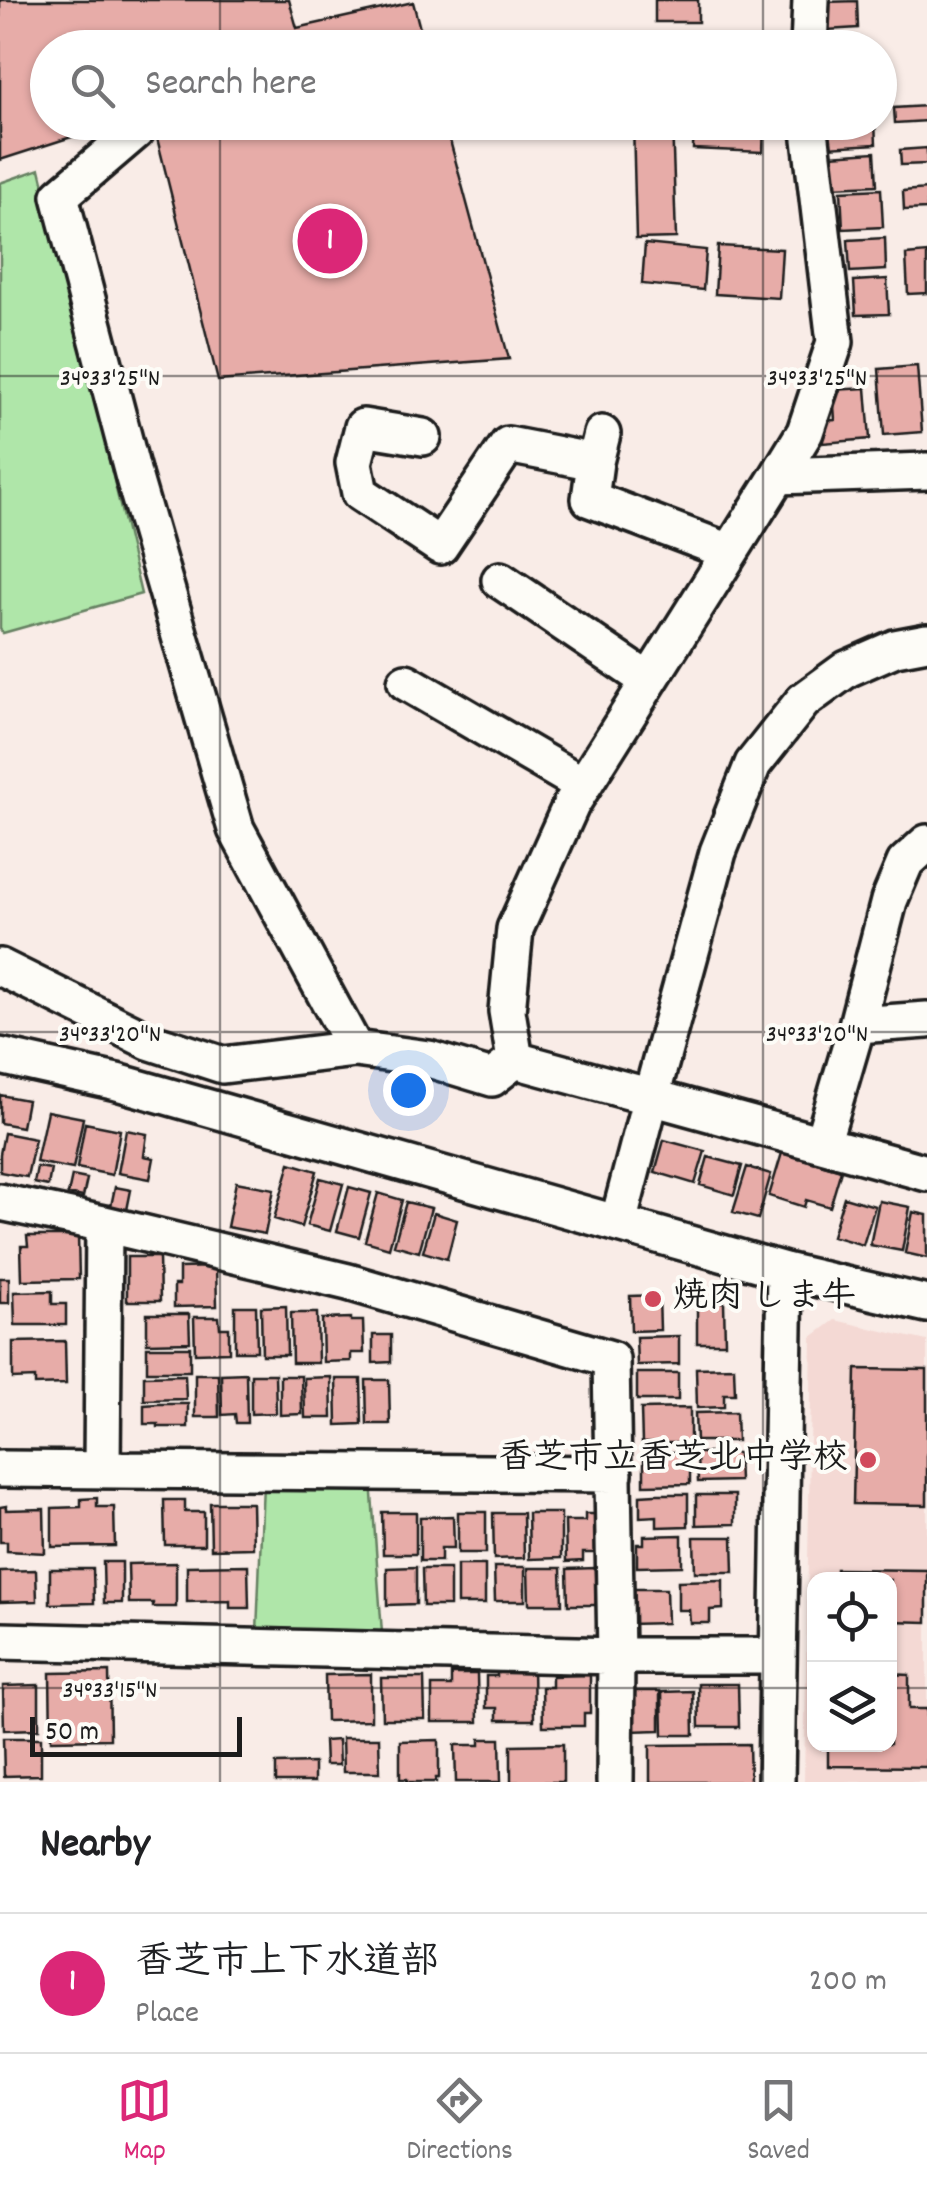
<!DOCTYPE html>
<html lang="en">
<head>
<meta charset="utf-8">
<style>
  :root { --surface:#fff; --page:#f2f2f2; --text:#202124; --muted:#757577; --line:#e0e0e0; --accent:#db2777 }
  body { margin:0; font-family:Dekko,"Klee One",sans-serif; background:var(--page); color:var(--text) }
  .controls { position:absolute; right:30px; bottom:30px; display:grid; overflow:hidden; border-radius:20px; box-shadow:0 2px 8px #0004 }
  .controls button { width:90px; height:90px; display:grid; place-items:center; padding:0; border:0; border-bottom:2px solid var(--line); background:var(--surface); color:var(--text); font:50px sans-serif }
  .scale { position:absolute; left:30px; bottom:25px; width:212px; box-sizing:border-box; padding-left:10px; border:5px solid #1c1c1c; border-top:0; font-size:28px; line-height:35px; white-space:nowrap; color:#1c1c1c; -webkit-text-stroke:8px #fdfcf7; paint-order:stroke }
  .you { position:absolute; left:408px; top:1090px; width:35px; height:35px; margin:-25px; border:8px solid #fff; border-radius:50%; background:#1a73e8; box-shadow:0 0 0 15px #1a73e833 }
  .badge { display:grid; place-items:center; width:65px; height:65px; border-radius:50%; background:var(--accent); color:#fff; font-size:32px; font-weight:700 }
  .pin { position:absolute; translate:-50% -50%; border:5px solid #fff; box-shadow:0 2px 10px #0006 }
  .list { margin:0; padding:0; list-style:none }
  h2 { display:flex; justify-content:space-between; align-items:center; height:130px; margin:0; padding:0 40px; font-size:42px }
  h2 small { font-size:32px; font-weight:400; color:var(--muted) }
  .list li { display:grid; grid-template-columns:65px 1fr auto; gap:30px; align-items:center; box-sizing:border-box; height:140px; padding:0 40px; border-top:2px solid var(--line) }
  .list b { display:block; font-size:38px; white-space:nowrap }
  .list p { margin:0; font-size:32px; white-space:nowrap; color:var(--muted) }
  .list em { font-size:32px; font-style:normal; color:var(--muted) }
  .icon { flex:none; width:55px; height:55px; fill:none; stroke:currentColor; stroke-width:2; stroke-linecap:round; stroke-linejoin:round }
  .map { position:relative; flex:none; width:927px; height:1782px; overflow:hidden }
  .search { position:absolute; background:var(--surface); box-shadow:0 2px 8px #0004; left:30px; right:30px; top:30px; height:110px; display:flex; align-items:center; gap:25px; box-sizing:border-box; padding:0 35px; border-radius:55px; color:var(--muted); font-size:38px }
  .sheet { height:270px; background:var(--surface) }
  nav { display:flex; justify-content:space-around; align-items:center; box-sizing:border-box; height:140px; border-top:2px solid var(--line); background:var(--surface); font-size:28px; color:var(--muted) }
  nav a { display:grid; justify-items:center; gap:5px }
  nav .on { color:var(--accent) }
  .map>svg:first-child { display:block }
</style>
</head>
<body>
<div class="map">
<svg width="927" height="1782" viewBox="0 0 927 1782">
  <rect width="100%" height="100%" fill="#f9ece7"/>
  <filter id="ink" filterUnits="userSpaceOnUse"><feTurbulence type="fractalNoise" baseFrequency=".01" numOctaves="2"/><feDisplacementMap in="SourceGraphic" scale="20" xChannelSelector="R" yChannelSelector="G"/><feConvolveMatrix kernelMatrix="1 2 1 2 8 2 1 2 1" color-interpolation-filters="sRGB"/></filter>
  <g filter="url(#ink)">
    <!-- built -->
    <path fill="#f4d9d4" fill-rule="evenodd" d="M835,1320L927,1341V1782H804L812,1337ZM814,1580H890V1744H814Z"/>
    <!-- green -->
    <path fill="#afe6a9" stroke="#668162" stroke-width="2.5" d="M40,169L141,594L3,633L0,629V183Z
      M371,1480L382,1633H257L263,1483Z"/>
    <!-- building -->
    <path fill="#e7aca8" stroke="#1c1c1c" stroke-width="2.5" d="M0,0H289L297,28L413,2L425,48H48V122H118L0,160Z
      M655,0H698V22H655Z
      M857,1L858,28L827,30L825,2Z
      M926,106L927,121L895,123L894,108Z
      M153,122H445L509,359L218,381Z
      M633,122H672L676,238L636,239Z
      M694,122H764L763,152L693,149Z
      M827,122H875L876,144L828,147Z
      M927,148V164L901,165L900,150Z
      M875,152L877,185L832,187L830,155Z
      M881,189L883,227L843,229L841,191Z
      M927,189V209L904,210L903,191Z
      M885,238L886,270L850,272L848,240Z
      M645,244L706,250L703,290L642,284Z
      M718,246L782,249L779,298L715,294Z
      M927,253V293L908,294L906,255Z
      M887,279L889,314L856,315L854,281Z
      M917,366L922,432L884,435L879,369Z
      M866,388L870,439L823,443L822,421L835,420L833,390Z
      M0,1095L27,1100L22,1127L0,1123Z
      M47,1111L83,1118L73,1169L36,1162Z
      M85,1123L120,1130L112,1175L77,1168Z
      M126,1130L147,1134L144,1156L154,1158L150,1179L118,1173Z
      M4,1133L35,1139L27,1177L0,1172V1154Z
      M664,1140L705,1151L695,1184L655,1172Z
      M782,1153L841,1170L830,1207L806,1200L804,1207L769,1196Z
      M708,1157L742,1166L734,1195L700,1185Z
      M290,1163L317,1171L301,1227L274,1219Z
      M37,1167L51,1169L48,1186L34,1183Z
      M747,1167L771,1174L758,1219L733,1212Z
      M72,1176L87,1179L83,1197L68,1194Z
      M320,1178L343,1184L330,1231L307,1225Z
      M236,1182L274,1189L265,1234L227,1227Z
      M115,1187L131,1190L127,1210L111,1206Z
      M349,1187L371,1193L359,1237L337,1231Z
      M378,1193L402,1200L389,1248L365,1241Z
      M844,1197L875,1206L863,1245L832,1236Z
      M879,1201L910,1207L902,1251L870,1245Z
      M406,1202L431,1208L419,1252L394,1245Z
      M913,1212L927,1215V1258L905,1253Z
      M434,1213L457,1220L447,1259L423,1252Z
      M27,1236H78L79,1279L22,1280L21,1246H28Z
      M127,1257H159L160,1301H127Z
      M216,1267L217,1306L174,1307V1285H179V1268Z
      M0,1278H9V1303H0Z
      M52,1291V1304H66V1325H15L14,1292Z
      M659,1295L660,1330L631,1331L630,1296Z
      M697,1302H724L725,1343H697Z
      M235,1306H256L257,1351H235Z
      M286,1306L287,1355H262L261,1307Z
      M291,1313H317L318,1363H292Z
      M147,1314H189L190,1342L147,1343Z
      M194,1317H219L220,1328H229V1352L195,1353Z
      M351,1318V1321H363L364,1353H351V1361L323,1362L322,1319Z
      M373,1335H391V1362L373,1363Z
      M679,1336V1364L637,1365L636,1337Z
      M65,1341L66,1384L35,1385V1378L13,1379V1342Z
      M147,1347H190V1371H147Z
      M734,1367L735,1394H724V1407L697,1408L696,1368Z
      M856,1369L927,1370V1505L853,1504Z
      M246,1373L247,1423H236L235,1414L222,1415L221,1374Z
      M637,1373H678V1400H637Z
      M195,1374H218L219,1417H195Z
      M251,1374H275L276,1413L251,1414Z
      M185,1375L186,1399L144,1400V1376Z
      M280,1376H301L302,1414L280,1415Z
      M331,1377L332,1418H305L304,1378Z
      M336,1379H361L362,1424L337,1425Z
      M366,1380H389L390,1424H367Z
      M158,1404H188V1427H158V1424H144V1405Z
      M690,1408V1443H642L641,1409Z
      M736,1412L737,1441H696L695,1413Z
      M644,1452H690V1484L644,1485Z
      M697,1453H738L739,1481L698,1482Z
      M656,1494H688V1526L657,1527V1516L640,1517V1495Z
      M696,1495H735V1524L696,1525Z
      M97,1498V1507H114L115,1546L52,1547V1508L81,1507V1499Z
      M164,1500H185V1512H204V1545H165Z
      M210,1503H252L253,1548L211,1549Z
      M6,1506V1510L44,1509L45,1553L7,1551V1542H0V1507Z
      M382,1512H416V1554H383Z
      M458,1512H486V1553H458Z
      M493,1513H523L524,1558L494,1559Z
      M528,1513H561V1558L529,1559Z
      M585,1514H601V1553H583V1561L566,1562L565,1521H585Z
      M453,1516L454,1548H441V1561H420V1517Z
      M682,1535V1566L637,1567V1544H644V1536Z
      M694,1537H733L734,1572H695Z
      M103,1562H122V1603H104Z
      M176,1563V1607H153V1603H129L128,1564Z
      M248,1565L249,1608H230V1601L187,1602V1566Z
      M457,1565H485V1604H457Z
      M416,1567V1604L387,1605V1568Z
      M494,1567H525V1601H495Z
      M528,1568H561L562,1604H529Z
      M595,1568L596,1605H568L567,1569Z
      M50,1569H93L94,1603L50,1604Z
      M422,1569H450V1606H423Z
      M836,1569L927,1570V1622L890,1621V1580H836Z
      M36,1570L37,1601L0,1602V1571Z
      M723,1580V1609L710,1610V1623H690L689,1610H678V1581Z
      M633,1589H666L667,1623L628,1624V1606H634Z
      M533,1667L534,1720H497V1708H486V1676H497V1668Z
      M109,1672L110,1739L51,1740L50,1673Z
      M371,1674V1720L326,1721L325,1675Z
      M451,1674H477L478,1722H432V1686H451Z
      M890,1674L909,1675V1709H927V1767L828,1766V1744H890Z
      M590,1675V1713H584V1726H543L542,1687H552V1676Z
      M381,1678H424L425,1719H382Z
      M698,1684H738L739,1727H699Z
      M39,1685V1729L4,1730L3,1686Z
      M629,1691H660V1730L630,1731Z
      M693,1691L694,1735H663L662,1692Z
      M3,1738H41V1775L4,1776Z
      M342,1738H379L380,1772H343Z
      M480,1739H500L501,1782H456L455,1745H480Z
      M338,1740L339,1765H325L324,1741Z
      M439,1740V1778H436V1782H407V1779H400V1741Z
      M563,1744V1782H511V1745Z
      M749,1744L750,1782H650V1745Z
      M314,1763V1782H276V1764Z"/>
    <g fill="none" stroke-linecap="round" stroke-linejoin="round">
      <defs>
        <path id="minor" d="M809,48L811,0
          M809,122L835,342L805,432L778,476L927,471
          M136,131L60,196L134,478L236,829L355,1049
          M602,434L595,462L590,499L730,552
          M423,437L363,427L354,463L360,493L440,546L508,445L595,462
          M500,580L649,681
          M406,682L583,785
          M0,967L149,1041L223,1065L355,1049L429,1059L492,1078L515,1060L507,1011L515,929L571,805L778,476
          M857,1025L927,1020
          M0,1056L117,1082L785,1271L927,1304
          M515,1060L651,1097L718,852L753,764L803,701L847,669L895,648L927,642
          M822,1144L857,1025L889,901L905,863L927,843
          M0,1202L104,1224L348,1282L611,1359L616,1656L615,1782
          M618,1223L651,1097L927,1173
          M0,1469L614,1474
          M102,1469L104,1224
          M0,1641L616,1656H778
          M776,1782L785,1271"/>
      </defs>
      <!-- minor casing -->
      <use href="#minor" stroke="#1c1c1c" stroke-width="42"/>
      <!-- minor -->
      <use href="#minor" stroke="#fdfcf7" stroke-width="35"/>
    </g>
  </g>
  <!-- ticks -->
  <path fill="none" stroke="#1c1c1c" stroke-width="2.5" stroke-opacity="0.45" d="M220,0V48M763,0V48M220,122V1782M763,122V1782M0,376H927M0,1032H927M0,1688H814M890,1688H927"/>
  <!-- markers -->
  <g fill="#d1495b" stroke="#fdfcf7" stroke-width="4">
    <circle cx="653" cy="1299" r="10"/>
    <circle cx="868" cy="1460" r="10"/>
  </g>
  <g text-anchor="middle" dominant-baseline="central" stroke-width="8" stroke-linejoin="round" paint-order="stroke">
    <!-- poi labels -->
    <g font-size="35" font-weight="bold" fill="#1c1c1c" stroke="#fdfcf7" text-anchor="start">
      <text x="673" y="1299">焼肉 しま牛</text>
      <text x="848" y="1460" text-anchor="end">香芝市立香芝北中学校</text>
    </g>
  </g>
  <g font-size="25" text-anchor="middle" fill="#1c1c1c" stroke="#fdfcf7" stroke-width="8" stroke-linejoin="round" paint-order="stroke">
    <text x="110" y="385">34°33'25"N</text>
    <text x="817" y="385">34°33'25"N</text>
    <text x="110" y="1041">34°33'20"N</text>
    <text x="817" y="1041">34°33'20"N</text>
    <text x="110" y="1697">34°33'15"N</text>
  </g>
</svg>
<div class="controls">
<button><svg class="icon" aria-label="locate" viewBox="0 0 24 24"><circle cx="12" cy="12" r="6"/><path d="M12 2v4M12 18v4M2 12h4M18 12h4"/></svg></button>
<button><svg class="icon" aria-label="layers" viewBox="0 0 24 24"><path d="M12 4l9 5-9 5-9-5zM3 14l9 5 9-5"/></svg></button>
</div>
<div class="scale">50 m</div>
<div class="you"></div>
<div class="pin badge" style="left:330px;top:241px">1</div>
<div class="search"><svg class="icon" aria-label="search" viewBox="0 0 24 24"><circle cx="10" cy="10" r="6"/><path d="M15 15l6 6"/></svg>Search here</div>
</div>
<section class="sheet">
<h2>Nearby<small></small></h2>
<ul class="list">
<li><span class="badge">1</span><div><b>香芝市上下水道部</b><p>Place</p></div><em>200 m</em></li>
</ul>
</section>
<nav>
<a class="on"><svg class="icon" aria-label="map" viewBox="0 0 24 24"><path d="M3 6l6-2 6 2 6-2v14l-6 2-6-2-6 2zM9 4v14M15 6v14"/></svg>Map</a>
<a><svg class="icon" aria-label="directions" viewBox="0 0 24 24"><path d="M12 3l9 9-9 9-9-9zM9 14v-3h6M13 9l2 2-2 2"/></svg>Directions</a>
<a><svg class="icon" aria-label="saved" viewBox="0 0 24 24"><path d="M7 4h10v16l-5-4-5 4z"/></svg>Saved</a>
</nav>
</body>
</html>
